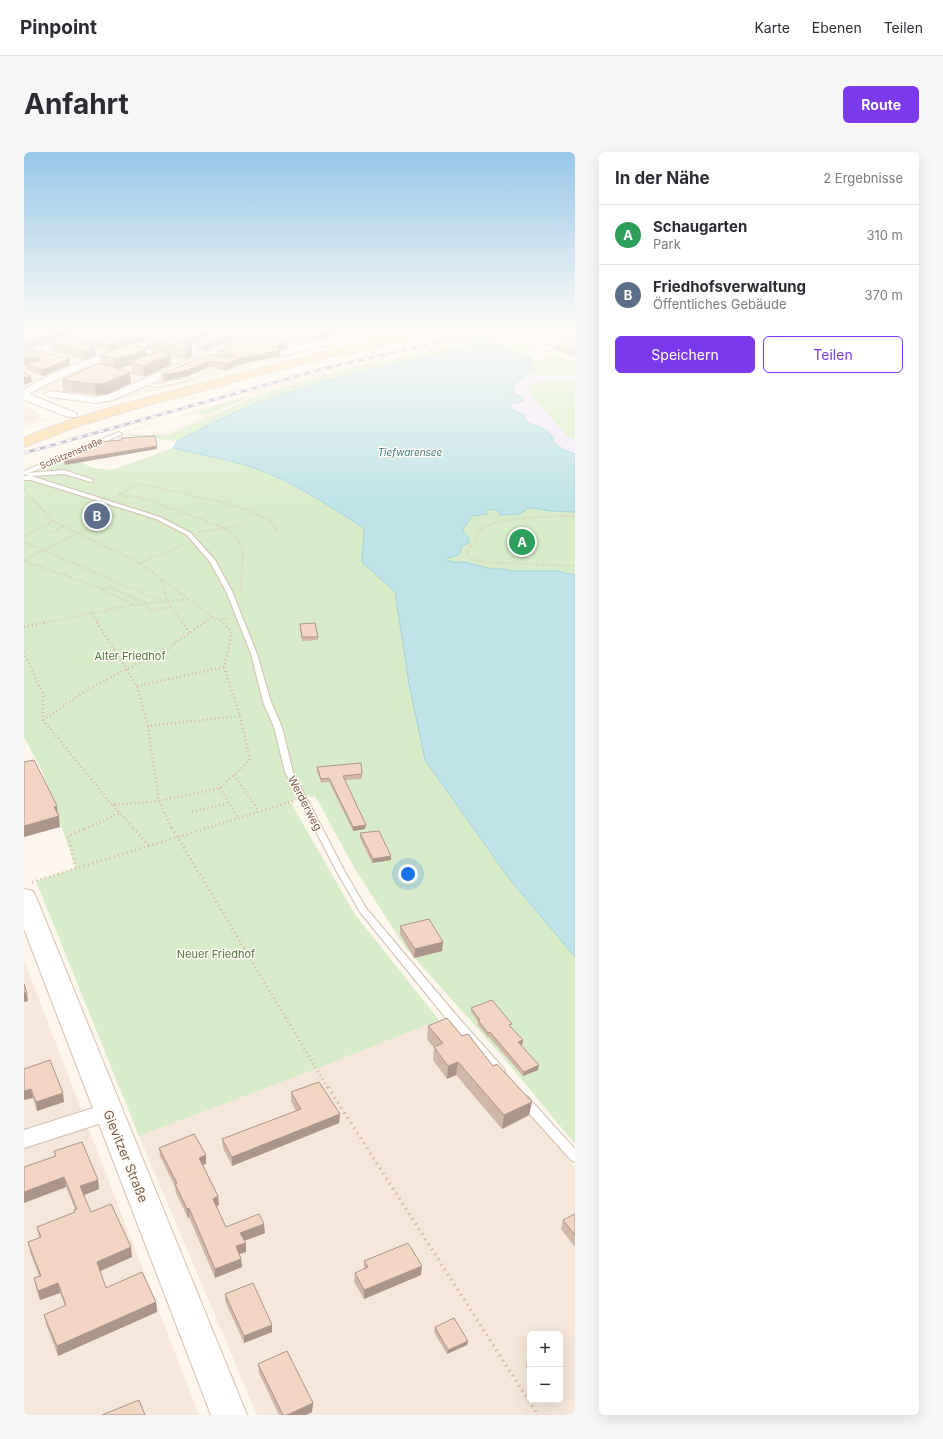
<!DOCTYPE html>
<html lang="de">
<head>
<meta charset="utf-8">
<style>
  :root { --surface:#fff; --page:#f7f7f7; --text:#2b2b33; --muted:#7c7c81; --line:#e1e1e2; --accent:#7c3aed }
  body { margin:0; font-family:Inter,sans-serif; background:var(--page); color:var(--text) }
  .controls { position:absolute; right:12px; bottom:12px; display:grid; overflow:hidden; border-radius:6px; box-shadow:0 4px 16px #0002 }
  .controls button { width:36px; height:36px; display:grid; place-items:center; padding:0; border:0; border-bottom:1px solid var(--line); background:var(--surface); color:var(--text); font:20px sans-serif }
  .you { position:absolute; left:384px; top:722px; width:14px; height:14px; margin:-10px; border:3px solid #fff; border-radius:50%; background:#1a73e8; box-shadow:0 0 0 6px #1a73e833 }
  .badge { display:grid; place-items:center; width:26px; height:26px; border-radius:50%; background:var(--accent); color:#fff; font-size:13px; font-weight:700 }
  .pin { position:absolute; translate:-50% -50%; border:2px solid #fff; box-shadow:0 1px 4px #0006 }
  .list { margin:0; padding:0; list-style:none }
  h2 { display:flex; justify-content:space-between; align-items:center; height:52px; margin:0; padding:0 16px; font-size:17px }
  h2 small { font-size:13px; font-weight:400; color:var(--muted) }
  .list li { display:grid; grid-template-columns:26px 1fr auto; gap:12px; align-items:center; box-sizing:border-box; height:60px; padding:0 16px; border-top:1px solid var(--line) }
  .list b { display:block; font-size:15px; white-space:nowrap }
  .list p { margin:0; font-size:13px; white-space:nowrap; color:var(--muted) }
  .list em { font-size:13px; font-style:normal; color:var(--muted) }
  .actions { display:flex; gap:8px; padding:12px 16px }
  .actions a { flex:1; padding:9px 0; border:1px solid var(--accent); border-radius:6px; text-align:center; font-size:14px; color:var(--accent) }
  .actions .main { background:var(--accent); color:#fff }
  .map { position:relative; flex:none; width:551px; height:1263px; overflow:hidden; border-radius:6px }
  header { display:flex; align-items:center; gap:24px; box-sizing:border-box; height:56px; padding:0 20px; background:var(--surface); border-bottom:1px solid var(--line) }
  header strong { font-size:19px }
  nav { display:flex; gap:22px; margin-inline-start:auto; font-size:14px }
  .intro { display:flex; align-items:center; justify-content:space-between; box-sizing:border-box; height:96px; padding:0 24px }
  h1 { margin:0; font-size:28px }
  .button { padding:10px 18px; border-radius:6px; background:var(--accent); color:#fff; font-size:14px; font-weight:700 }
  main { display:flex; gap:24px; padding:0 24px }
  aside { flex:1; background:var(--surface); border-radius:6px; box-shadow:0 4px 16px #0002 }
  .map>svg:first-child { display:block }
</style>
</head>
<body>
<header>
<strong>Pinpoint</strong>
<nav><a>Karte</a><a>Ebenen</a><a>Teilen</a></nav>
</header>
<div class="intro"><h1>Anfahrt</h1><a class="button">Route</a></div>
<main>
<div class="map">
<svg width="551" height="1263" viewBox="0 0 551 1263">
  <rect width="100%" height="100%" fill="#fdf6ec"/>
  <!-- residential -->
  <path fill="#f5e8da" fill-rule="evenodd" d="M0,178H374L328,186L327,188L321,191L83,251L0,238Z
    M0,254L16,262V266L0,273Z
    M0,808L61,967L175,1263H0Z
    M415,868L441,887L512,961L516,973L551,1015V1263H233L115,984L292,917ZM506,1182H536V1248H506Z"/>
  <!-- education -->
  <path fill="#f3e8fa" d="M499,222L551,225V302L540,298L512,273L505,271L501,268L500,263L487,257L485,254L499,245L491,242L488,240L491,231L500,227Z"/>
  <!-- green -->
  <path fill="#d8ecc9" d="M501,178H517L509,180L511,181C505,183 457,187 454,186Z
    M464,188L488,190L519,196L499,200L501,201L500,202L459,189Z
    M449,190L456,193L349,217L283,234L221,256L153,289L97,283H143L240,241L320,218Z
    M524,197L537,202L551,212V225L499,222L506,219L504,212L506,208L523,207V205L537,204Z
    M524,228L551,229V288L543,284L506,242L504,237L507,233Z
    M221,245H224L186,262L179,263L174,260Z
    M149,296C173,302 198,306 221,313C264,326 302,353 340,376L338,410L371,440L385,532L401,608L484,725L551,805V992L479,905L381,795L331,717L291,644L266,649L330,761L415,868L292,917L115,984L12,729L52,716L18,619L0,585V327L48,306L69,316L88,318Z
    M504,356L519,357L531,360H551V423L533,419H489L480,417H468L440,410H428L423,409L424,406L434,403L438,394L446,388L443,383L439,380V377L448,364L460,363L461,358C478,354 485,370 504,356Z"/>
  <!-- water -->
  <path fill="#bfe3e8" stroke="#a5d3da" d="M459,189L508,205L506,207L507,210L504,212L509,216V217L499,222L501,225L491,231L488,240L491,242L499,245V249L489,251L485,254L487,257L500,263C501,274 513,272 520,277C524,279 527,283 530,286L529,290L540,298L551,302V360L526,359L510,356H504L496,362L475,363V359L467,357L461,358L463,362L448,364L439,377V380C443,383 446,386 445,391L438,394L436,398L437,400L434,403L424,406L423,408L428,410H440L468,417H480L489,419H533L551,423V805L484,725L401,608L385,532L371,440L338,410L340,376C302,352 264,326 221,313C198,306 173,302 149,296L153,289C176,278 198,265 222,256C297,226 377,211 455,194L456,193L451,191Z"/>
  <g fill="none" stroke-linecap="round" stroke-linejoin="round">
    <!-- stream -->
    <path stroke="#a5d3da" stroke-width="2.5" d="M428,178L454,190"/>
    <defs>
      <path id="lane" d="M13,178H19L0,186V183Z
        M163,226H165V228L131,235L120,231L122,230L131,233Z
        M95,280L98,282L97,283L0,323V319Z
        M40,318L70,328L67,330L40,322L7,324L136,365L167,381L191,408L208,439L233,502L247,550L258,575L269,620L321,720L342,756L433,864L480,917L481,920L480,923L476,924L472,923L425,870L336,760L313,720L261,620L250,575L239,550L227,502L202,439L186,410L163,383L132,367L7,328H0V324H4L2,323L5,321Z
        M499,943L503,944L551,997V1010L547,1008L495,950L494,947L495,944Z"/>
      <path id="street" d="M62,178H74L73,180L0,208V202Z
        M157,178H170L169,180C114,198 55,213 5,242L52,261L53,263L52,265H44L0,248V237C48,209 104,195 157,178Z
        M235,178H247L89,248L72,251L26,245L21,242L26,239L72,245L83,243Z
        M327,178L348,188L343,191L326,184L309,193L280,198L260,204L255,201L257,199L279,192L303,189L314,182Z
        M551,185V191L523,199L518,196L520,194Z
        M85,951L93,954L96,960L93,966L0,996V978Z"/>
      <path id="secondary" d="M0,737L9,739L12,745L223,1263H187L0,777Z"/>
      <path id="primary" d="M397,178H420L418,180L293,208L110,257L46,277L0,295V286C54,262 111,249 167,234C243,214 319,194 397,178Z"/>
    </defs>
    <!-- lane casing -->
    <use href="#lane" stroke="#d1beb0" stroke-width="2"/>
    <!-- street casing -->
    <use href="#street" stroke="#d1beb0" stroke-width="2"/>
    <!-- secondary casing -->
    <use href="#secondary" stroke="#d6c0b0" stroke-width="2"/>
    <!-- primary casing -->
    <use href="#primary" stroke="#dad1cd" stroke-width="2"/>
    <!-- path-far4 -->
    <path stroke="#d9b8a5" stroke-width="1.5" stroke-dasharray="0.5 2" stroke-linecap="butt" d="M486,198L509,204
      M540,202L551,210
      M483,203L493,201
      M493,207L502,204
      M225,243L322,217L455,188L489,190L512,194
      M479,246L505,247
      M170,260L182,265
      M0,267L17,264
      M0,274L24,266
      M104,279L212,248L232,239L310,218L445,188L449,189
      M104,282H141L228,244"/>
    <!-- path-far3 -->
    <path stroke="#d9b8a5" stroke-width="2" stroke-dasharray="0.5 2" stroke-linecap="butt" d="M0,337L29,369L116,411L188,465L180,471
      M96,342L117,332L197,350L226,359L246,369L254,379
      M95,343L115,345L201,376L212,386L219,396L217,437H215
      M551,364C531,365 466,363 455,380C453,383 453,387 452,389C449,394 444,395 442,401L447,406L457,410L551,414
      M175,380L221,373
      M26,381L40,374
      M0,384L29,369
      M0,390L130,446L140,448
      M0,408L93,362
      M0,409L80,437
      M116,411L161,392
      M137,428L143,449L159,471
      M111,453L78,438L86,435L121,451L125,459L147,455
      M67,460L74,471
      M188,465L196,468L199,471
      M196,468L205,466
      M19,471L102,454L164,447"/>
    <!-- path-far2 -->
    <path stroke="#d9b8a5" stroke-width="2.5" stroke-dasharray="1 3" stroke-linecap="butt" d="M73,470L113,534L124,574L216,564L200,515
      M158,470L166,481
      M0,475L23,470
      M0,500L19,542V568L88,653L135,649L196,636L226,608L216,564
      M113,534L200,515L208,481L198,470
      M19,568L66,536L144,496L181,470
      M124,574L135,649L148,677
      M210,623L235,659
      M196,636L214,666
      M89,653L110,677
      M168,660L205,651
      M61,677L96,661
      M180,677L269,649"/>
    <!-- path-far1 -->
    <path stroke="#d9b8a5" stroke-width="3" stroke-dasharray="1 3.5" stroke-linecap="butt" d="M109,676L125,694
      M148,676L304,936
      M52,716L44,684L63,676
      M8,730L183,676"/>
    <!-- path -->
    <path stroke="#d9b8a5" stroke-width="3.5" stroke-dasharray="1.5 4.5" stroke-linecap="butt" d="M304,935L514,1263"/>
    <!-- lane -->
    <use href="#lane" fill="#fff" fill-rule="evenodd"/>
    <!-- street -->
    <use href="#street" fill="#fff" fill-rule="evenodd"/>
    <!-- secondary -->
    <use href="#secondary" fill="#fff" fill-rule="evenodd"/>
    <!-- primary -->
    <use href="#primary" fill="#fbd9a5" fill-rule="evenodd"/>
    <defs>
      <path id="rail" d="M0,301L298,217L419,189L480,178"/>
    </defs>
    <!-- rail casing -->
    <use href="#rail" stroke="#b9a8c9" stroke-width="3"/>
    <!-- rail -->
    <use href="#rail" stroke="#fffaf3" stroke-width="2" stroke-dasharray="5.5" stroke-linecap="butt"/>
  </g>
  <!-- wall -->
  <path fill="#d1b7a8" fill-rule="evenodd" d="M117,178H152L135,183Z
    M161,178H205L212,186L181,199L171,197V191L166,193L168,205L161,208L147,204V213L120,225L107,222V213L93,217L106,220L107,231L83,242L72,243L39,239L38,228L77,212L76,203L86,199L71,195L72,204L60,208L28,199L27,190L51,189V184L120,188L109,192L122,196L121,186L144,188V184ZM122,197L133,200L123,204Z
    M243,178H319L318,180L310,184L286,190L272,189L243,182Z
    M551,188V205L530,198L531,194Z
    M264,195L256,198V204L217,212L201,219L185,215L164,224L141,229H138L137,222L193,204V198Z
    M0,202L46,213L19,224L2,218L1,213H0Z
    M276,472L294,485V488L278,489L276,476Z
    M293,615L338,622V627L321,628L342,673L341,677L329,679L305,630L297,631L293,619Z
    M336,681L367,708L348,711L336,686Z
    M376,774L418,799L390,806L376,782Z
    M447,856L487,875L499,888L498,893H497L515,913L514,918L499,924L465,885H464L454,873V870L447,860Z
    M404,874L438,884L508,950L505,963L478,977L432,923L423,927L409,908L410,896L403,887Z
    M0,917L40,950L13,959L9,946Z
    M267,940L316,962L315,971L208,1014L199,996L198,987L272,959L267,949Z
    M135,996L182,1012L179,1013L194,1044L195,1053L192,1054L202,1075L241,1081L220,1089L222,1100L215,1102L217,1107L218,1115L191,1126L165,1065L164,1066L152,1041L151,1035L136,1004Z
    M30,999L74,1028L75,1037L60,1043L67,1060L108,1105L76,1119L82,1136L132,1150L133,1160L34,1204L22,1172L20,1163L41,1154L36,1141L16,1148L12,1136L10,1126L15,1124L6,1100L4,1090L15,1086L13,1075L50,1061V1058L51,1057L42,1035L0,1051V1015L31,1004Z
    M551,1062V1095L537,1077L539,1068Z
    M340,1109L397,1123L340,1147L330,1130L331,1121L340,1117Z
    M201,1142L248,1173V1180L220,1191L201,1149Z
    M411,1175L444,1189L443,1193L423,1202L410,1180Z
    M506,1209V1222L502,1215L503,1211Z
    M234,1212L289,1251L288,1260L282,1263H255L235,1221Z"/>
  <!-- shaded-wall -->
  <path fill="#aa9588" d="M0,178H9L0,182Z
    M40,178H57L8,196L0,200V194L8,189Z
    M135,178H152L135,183Z
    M309,178H319L318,180L310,184L286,190V184Z
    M185,179V185L163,195V188Z
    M211,180L212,186L181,199V193Z
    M120,182V188L86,199L85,193Z
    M264,189V195L256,198V204L217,212L201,219V212L217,206L253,195L256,192Z
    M168,194V205L161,208L160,197Z
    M71,195L72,204L60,208L59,199Z
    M122,196L123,206L106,210L107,213L91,217L90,207Z
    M147,202V213L120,225L119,214Z
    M15,205L16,211L1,212V213H0V207Z
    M46,207V213L19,224L18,218Z
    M185,209V215L164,224L141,229L140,223Z
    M106,220L107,231L83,242L72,243L71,232Z
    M7,224L8,230L0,233V226Z
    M133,294V297L41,313L40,309Z
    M33,654L34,664L30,655Z
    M35,664L36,675L0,685V674Z
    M342,673L341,677L329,679V675Z
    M367,704V708L348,711L349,707Z
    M419,790L418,799L390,806L391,797Z
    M0,841H3L4,849L0,850Z
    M499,888L498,893L493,895L494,890Z
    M434,910L432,923L423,927L424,914Z
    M515,913L514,918L499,924L500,920Z
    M7,937L9,946L0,948V939Z
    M39,941L40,950L13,959L12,950Z
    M508,950L505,963L478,977L480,963Z
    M316,962L315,971L208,1014V1005Z
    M182,1003V1012L175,1014V1006Z
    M40,1025L42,1035L0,1051V1040Z
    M74,1028L75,1037L58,1044L56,1034Z
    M194,1044L195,1053L189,1055V1047Z
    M165,1056V1065L164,1066L163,1057Z
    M240,1072L241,1081L217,1090L216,1081Z
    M222,1091V1100L213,1103L212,1094Z
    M107,1095L108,1105L74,1120L73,1110Z
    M217,1107L218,1115L191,1126V1117Z
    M398,1114L397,1123L340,1147V1138Z
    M34,1131L36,1141L16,1148L14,1139Z
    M132,1150L133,1160L34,1204L33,1194Z
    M248,1173V1180L220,1191V1184Z
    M444,1189L443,1193L423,1202L424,1198Z
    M289,1251L288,1260L282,1263H263Z"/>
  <!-- building -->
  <path fill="#f3d5c3" stroke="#aa9588" d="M28,178H40L8,189L0,194V188Z
    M62,178H106L120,182L85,193L51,184Z
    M161,178H205L211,180L181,193L171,191L190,182V179H185L163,188L144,184Z
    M251,178H309L286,184L272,183Z
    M232,182L264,189L256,192L253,195L256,198L217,206L201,212L185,209L164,218L140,223L137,222L185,202L205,206L208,204V202L193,198Z
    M128,183L168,194L160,197L121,186Z
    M38,185L71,195L59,199L27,190Z
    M551,188V201L531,194Z
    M107,191L122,196L111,201L90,207L76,203Z
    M13,198L46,207L18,218L1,212L15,209V205L0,207V202Z
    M135,199L147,202L119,214L106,210Z
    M74,211L106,220L82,231L71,232L38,228Z
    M0,220L7,224L0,226Z
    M131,284L133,294L40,309L39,305L74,290L98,288L97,286Z
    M291,471L294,485H278L276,472Z
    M10,608L33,654L30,655L35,664L0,674V610Z
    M337,611L338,622L319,624L342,673L329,675L305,626L297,627L293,615Z
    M355,679L367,704L349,707L336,681Z
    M405,767L419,790L391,797L376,774Z
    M0,832L3,841H0Z
    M468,848L488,872L485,873L499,888L494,890L515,913L500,920L466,880L464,881L454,868H456L447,856Z
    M423,866L438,884L444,882L469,914L473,912L508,950L480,963L434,910L424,914L410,895L419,891L404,874Z
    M26,908L39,941L12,950L7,937L0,939V917Z
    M295,930L316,962L208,1005L198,987L277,957L267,940Z
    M170,982L182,1003L175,1006L194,1044L189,1047L202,1075L235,1062L240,1072L216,1081L222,1091L212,1094L217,1107L191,1117L165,1056L163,1057L151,1032L153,1031L135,996Z
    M58,990L74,1028L56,1034L67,1060L87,1052L107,1095L73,1110L82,1136L118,1120L132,1150L33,1194L20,1163L42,1153L34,1131L14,1139L10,1126L17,1124L4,1090L17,1085L13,1075L51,1060L50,1058L53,1057L40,1025L0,1040V1015L32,1004L30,999Z
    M551,1062V1083L539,1068Z
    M384,1091L398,1114L340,1138L331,1121L344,1115L340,1109Z
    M229,1131L248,1173L220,1184L201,1142Z
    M430,1166L444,1189L424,1198L411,1175Z
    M263,1199L289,1251L263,1263H259L234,1212Z
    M506,1209V1216L503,1211Z
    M115,1248L121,1263H78Z"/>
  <!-- sky -->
  <linearGradient id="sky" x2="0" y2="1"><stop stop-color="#97c7e8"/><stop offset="0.5" stop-color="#fefbf6"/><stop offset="1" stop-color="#fefbf6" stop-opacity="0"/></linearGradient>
  <rect width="551" height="355" fill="url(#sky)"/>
  <g text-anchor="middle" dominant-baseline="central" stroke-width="3" stroke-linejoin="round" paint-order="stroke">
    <!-- far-street labels -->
    <g font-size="9" fill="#7a5c4d" stroke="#fffaf3">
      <text transform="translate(47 301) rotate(-23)">Schützenstraße</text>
    </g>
    <!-- far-water labels -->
    <g font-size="10" font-style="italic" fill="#437c86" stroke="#fffaf3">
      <text x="386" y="300">Tiefwarensee</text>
    </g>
    <!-- park labels -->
    <g font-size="11" fill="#537a41" stroke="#fffaf3">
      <text x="106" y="504">Alter Friedhof</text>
      <text x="192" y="802">Neuer Friedhof</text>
    </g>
    <!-- street labels -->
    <g font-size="11" fill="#7a5c4d" stroke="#fffaf3">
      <text transform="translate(281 651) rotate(62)">Werderweg</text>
    </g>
    <!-- near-street labels -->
    <g font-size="13" fill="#7a5c4d" stroke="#fffaf3">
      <text transform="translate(102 1004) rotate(68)">Gievitzer Straße</text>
    </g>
  </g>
</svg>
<div class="controls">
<button>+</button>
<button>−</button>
</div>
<div class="you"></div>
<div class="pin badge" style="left:498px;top:390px;background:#2e9e5b">A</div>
<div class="pin badge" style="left:73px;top:364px;background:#5c6f8a">B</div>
</div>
<aside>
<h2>In der Nähe<small>2 Ergebnisse</small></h2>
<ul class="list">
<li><span class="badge" style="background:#2e9e5b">A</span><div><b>Schaugarten</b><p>Park</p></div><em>310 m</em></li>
<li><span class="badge" style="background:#5c6f8a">B</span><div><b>Friedhofsverwaltung</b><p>Öffentliches Gebäude</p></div><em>370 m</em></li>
</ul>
<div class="actions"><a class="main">Speichern</a><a>Teilen</a></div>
</aside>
</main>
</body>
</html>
